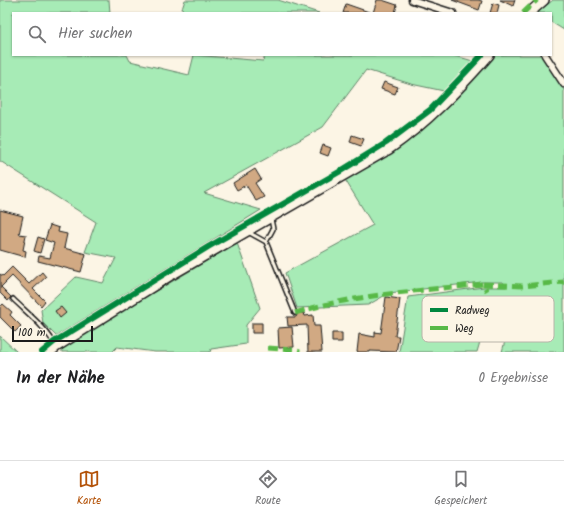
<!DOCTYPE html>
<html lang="de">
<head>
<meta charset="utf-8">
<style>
  :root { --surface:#fff; --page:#f6f6f6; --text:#202124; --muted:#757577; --line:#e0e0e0; --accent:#b45309 }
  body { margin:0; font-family:Kalam,sans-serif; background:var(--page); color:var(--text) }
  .scale { position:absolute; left:12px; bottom:10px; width:81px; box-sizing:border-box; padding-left:4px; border:2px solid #1c1c1c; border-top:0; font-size:11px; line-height:14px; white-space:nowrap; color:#1c1c1c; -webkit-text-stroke:3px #fcf5e5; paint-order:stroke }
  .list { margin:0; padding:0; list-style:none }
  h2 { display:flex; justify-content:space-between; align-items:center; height:52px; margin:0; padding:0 16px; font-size:17px }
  h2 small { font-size:13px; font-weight:400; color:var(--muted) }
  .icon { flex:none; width:22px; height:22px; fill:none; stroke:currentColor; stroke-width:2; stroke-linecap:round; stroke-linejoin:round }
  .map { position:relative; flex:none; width:564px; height:352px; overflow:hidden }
  .search { position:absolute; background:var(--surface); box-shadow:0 1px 3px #0004; left:12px; right:12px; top:12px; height:44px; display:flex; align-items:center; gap:10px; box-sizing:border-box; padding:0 14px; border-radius:0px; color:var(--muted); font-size:15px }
  .sheet { height:108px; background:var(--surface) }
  nav { display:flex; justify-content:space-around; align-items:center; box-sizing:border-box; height:56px; border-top:1px solid var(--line); background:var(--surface); font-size:11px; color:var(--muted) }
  nav a { display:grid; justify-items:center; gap:2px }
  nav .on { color:var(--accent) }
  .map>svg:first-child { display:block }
</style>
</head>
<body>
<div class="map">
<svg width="564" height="352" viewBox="0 0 564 352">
  <rect width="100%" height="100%" fill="#fcf5e5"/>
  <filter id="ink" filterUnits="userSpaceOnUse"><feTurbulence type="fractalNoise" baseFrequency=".025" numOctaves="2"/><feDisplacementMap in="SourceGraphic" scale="8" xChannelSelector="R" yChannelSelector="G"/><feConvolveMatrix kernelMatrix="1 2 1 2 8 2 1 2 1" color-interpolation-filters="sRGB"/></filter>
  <g filter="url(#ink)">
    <!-- green -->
    <path fill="#a7ebb6" stroke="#628469" d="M0,0H109L110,13H13V55H127L130,61L189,75L194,55L263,61L265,55H452L473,61L444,91L411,84L366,70L323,127L204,193L261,210L56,336L43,323L41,310L76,277L103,283L116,258L85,252L96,222L0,161Z
      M185,0H278L319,13H185L181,12Z
      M553,0H564V30L551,22V13H537Z
      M496,55H541L564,90V352H502L506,337L482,335L477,352H399L408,297L484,287H506L503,282H482L389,293L368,305L297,308L285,273L373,225L344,178L433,115Z
      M237,243L260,308L246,325V344L211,349L210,352H155L117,347L112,352H63L58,349Z
      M0,336L17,352H0Z"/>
    <!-- building -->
    <path fill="#d1a983" stroke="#1c1c1c" d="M377,0H382L397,5L395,13H373Z
      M452,0H478L482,1L479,10Z
      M500,0H515L513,6Z
      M493,3L499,5L497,13H490Z
      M346,4L369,12V13H343Z
      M384,82L398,87L395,94L381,89Z
      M352,135L364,139L361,146L350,142Z
      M323,145L331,148L328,156L320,153Z
      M255,169L261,179L255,183L264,197L256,201L246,185L237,190L233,183Z
      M0,210L23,216L19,234L26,235L23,250L26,251L25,257L0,250Z
      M50,225L59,228L58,232L67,234L64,248L86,254L81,272L38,261L39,256L50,258L54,243L45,240Z
      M38,237L44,239L40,253L34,251Z
      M12,267L29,284L42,272L46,277L33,289L45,301L41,306L12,276L1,287L11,297L10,298L8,301L0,293V274L3,276Z
      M386,297L400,299L395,336H399L396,352L370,351V352H357L359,334L375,337V332L381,333Z
      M3,304L12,312L10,315L21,326L15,332L0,317V307Z
      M61,307L66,313L60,318L55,311Z
      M298,313H304L305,316L313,315L314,326H320L322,352H308L307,325L288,326L287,317H296Z
      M252,323H262V333H252Z
      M292,327L294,347L279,348L278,328Z
      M332,333H342V342H332Z"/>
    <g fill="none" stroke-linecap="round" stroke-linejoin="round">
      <defs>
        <path id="service" d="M248,232L266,242L295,313
          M266,242L273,229L271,219
          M13,299C27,313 48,329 56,347"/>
        <path id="minor" d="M412,0L453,13
          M545,55L564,84"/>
        <path id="secondary" d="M529,13L544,0
          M50,352L56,347L171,275L389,149C428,122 458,90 489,55"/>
      </defs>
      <!-- service casing -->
      <use href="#service" stroke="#1c1c1c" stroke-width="6"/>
      <!-- minor casing -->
      <use href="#minor" stroke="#1c1c1c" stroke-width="9"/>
      <!-- secondary casing -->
      <use href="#secondary" stroke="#1c1c1c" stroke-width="12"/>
      <!-- service -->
      <use href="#service" stroke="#fcf5e5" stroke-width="3"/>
      <!-- minor -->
      <use href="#minor" stroke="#fcf5e5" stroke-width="6"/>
      <!-- secondary -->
      <use href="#secondary" stroke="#fcf5e5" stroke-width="9"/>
      <!-- quiet -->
      <path stroke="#58b947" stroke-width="5" stroke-dasharray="10 5" stroke-linecap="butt" d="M523,13L537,0
        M483,284L522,286L564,282
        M295,313C355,294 420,291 483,284L487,291
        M268,348L294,350L300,352"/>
      <defs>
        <path id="cycleway" d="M42,352L54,342L208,247L339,172L386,143L430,110L482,55"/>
      </defs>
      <!-- cycleway casing -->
      <use href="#cycleway" stroke="#fcf5e5" stroke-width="8"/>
      <!-- cycleway -->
      <use href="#cycleway" stroke="#00873e" stroke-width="6"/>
    </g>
  </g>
  <!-- legend -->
  <rect x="422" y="296" width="132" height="46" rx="6" fill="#fcf5e5" stroke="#b9b4a9" stroke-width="1"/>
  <rect x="430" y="308" width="18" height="4" fill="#00873e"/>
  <rect x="430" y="326" width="18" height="4" fill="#58b947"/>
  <g font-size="11" fill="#1c1c1c">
    <text x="455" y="314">Radweg</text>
    <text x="455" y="332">Weg</text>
  </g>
</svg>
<div class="scale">100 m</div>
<div class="search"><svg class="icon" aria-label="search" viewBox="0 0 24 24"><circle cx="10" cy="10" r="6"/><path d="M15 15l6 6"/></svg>Hier suchen</div>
</div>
<section class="sheet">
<h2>In der Nähe<small>0 Ergebnisse</small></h2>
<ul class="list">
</ul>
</section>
<nav>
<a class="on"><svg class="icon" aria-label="map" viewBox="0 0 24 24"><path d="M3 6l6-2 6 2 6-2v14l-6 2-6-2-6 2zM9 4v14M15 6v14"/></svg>Karte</a>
<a><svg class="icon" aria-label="directions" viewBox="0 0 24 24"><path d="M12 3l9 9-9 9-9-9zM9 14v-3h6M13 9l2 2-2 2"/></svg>Route</a>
<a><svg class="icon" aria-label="saved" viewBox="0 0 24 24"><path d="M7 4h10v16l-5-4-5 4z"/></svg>Gespeichert</a>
</nav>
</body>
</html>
